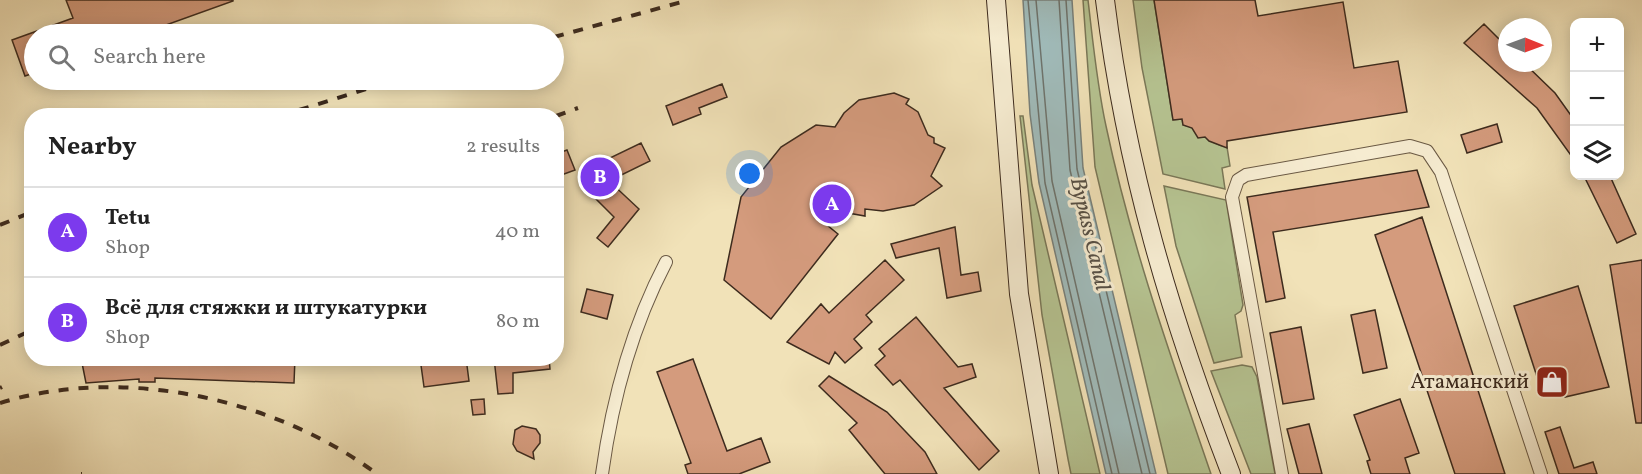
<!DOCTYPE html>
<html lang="en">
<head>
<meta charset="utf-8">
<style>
  :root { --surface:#fff; --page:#f6f6f6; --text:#222; --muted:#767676; --line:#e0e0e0; --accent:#7c3aed }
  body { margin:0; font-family:Vollkorn,serif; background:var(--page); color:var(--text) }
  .controls { position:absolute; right:18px; top:18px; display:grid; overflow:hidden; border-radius:12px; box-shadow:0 3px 15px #0003 }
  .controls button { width:54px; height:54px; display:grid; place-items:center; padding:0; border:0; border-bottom:2px solid var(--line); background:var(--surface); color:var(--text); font:30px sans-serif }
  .compass { position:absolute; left:1498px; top:18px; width:54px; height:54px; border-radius:50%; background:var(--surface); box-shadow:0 3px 15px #0003; rotate:91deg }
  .you { position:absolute; left:750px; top:174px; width:21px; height:21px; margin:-15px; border:4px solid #fff; border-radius:50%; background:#1a73e8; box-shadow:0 0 0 9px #1a73e833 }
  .badge { display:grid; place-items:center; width:39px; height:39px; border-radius:50%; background:var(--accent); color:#fff; font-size:20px; font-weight:700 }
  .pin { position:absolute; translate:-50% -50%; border:3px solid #fff; box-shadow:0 2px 6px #0006 }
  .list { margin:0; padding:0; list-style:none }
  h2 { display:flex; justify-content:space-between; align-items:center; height:78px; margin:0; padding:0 24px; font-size:26px }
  h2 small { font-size:20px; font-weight:400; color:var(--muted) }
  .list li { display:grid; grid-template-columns:39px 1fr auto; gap:18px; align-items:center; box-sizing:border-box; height:90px; padding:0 24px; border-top:2px solid var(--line) }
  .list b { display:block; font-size:22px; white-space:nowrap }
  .list p { margin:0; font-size:20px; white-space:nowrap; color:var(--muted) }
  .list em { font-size:20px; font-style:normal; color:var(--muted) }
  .icon { flex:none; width:33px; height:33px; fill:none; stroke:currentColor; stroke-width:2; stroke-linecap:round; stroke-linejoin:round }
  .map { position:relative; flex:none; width:1642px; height:474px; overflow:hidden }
  .search { position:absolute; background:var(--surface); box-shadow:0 3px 15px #0003; left:24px; top:24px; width:540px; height:66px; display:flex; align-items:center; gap:15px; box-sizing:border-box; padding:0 21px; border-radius:33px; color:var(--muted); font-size:22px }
  .panel { position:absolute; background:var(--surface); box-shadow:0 3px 15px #0003; left:24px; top:108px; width:540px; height:258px; border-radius:24px }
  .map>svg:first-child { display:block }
</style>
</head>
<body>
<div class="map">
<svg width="1642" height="474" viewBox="0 0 1642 474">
  <rect width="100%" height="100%" fill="#f1e2b8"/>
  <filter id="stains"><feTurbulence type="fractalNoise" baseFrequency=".00333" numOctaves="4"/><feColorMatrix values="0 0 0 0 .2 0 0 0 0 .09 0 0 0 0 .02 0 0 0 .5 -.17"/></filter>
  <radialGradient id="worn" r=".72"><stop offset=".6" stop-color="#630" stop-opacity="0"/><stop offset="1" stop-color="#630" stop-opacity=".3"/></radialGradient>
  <!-- green -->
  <path fill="#b6c492" stroke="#7a7858" stroke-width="1.5" d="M1083,0H1088C1093,42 1097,85 1106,126C1131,245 1172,360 1211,474H1168L1095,167Z
    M1133,0H1154L1173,120L1182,119L1183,125C1201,127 1208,145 1227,147L1230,166L1222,168L1225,189L1163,174L1142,68Z
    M1020,116H1023L1032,185L1100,474H1071L1068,459L1042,315Z
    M1164,186L1226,200L1243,305L1241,311L1235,315L1242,357L1214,363L1176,246Z
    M1242,365L1252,367L1257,377L1275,474H1251L1211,371Z"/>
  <!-- water -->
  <path fill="#a0bbba" stroke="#78817c" stroke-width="1.5" d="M1023,0H1072L1083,168L1156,474H1106L1039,183L1030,114Z"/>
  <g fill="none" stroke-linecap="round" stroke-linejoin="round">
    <!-- shore -->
    <path stroke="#6e736c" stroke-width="1.5" d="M1028,0L1045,183L1112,474
      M1036,0L1052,181L1119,474
      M1059,0L1070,170L1142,474
      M1066,0L1077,169L1150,474"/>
  </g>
  <!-- building -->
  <path fill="#d49b7d" stroke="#3d2b1e" stroke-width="1.5" d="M66,0H233V1L141,34H34V73L25,76L12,40L73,18Z
    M1154,0H1255L1258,16L1343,2L1354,68L1398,61L1407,112L1227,141V148L1209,141L1205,137L1198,138L1192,128L1183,125L1182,119L1173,120Z
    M1484,24L1507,47V63H1524L1555,93L1575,121V161L1537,108L1464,43Z
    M722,84L727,97L699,108L701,114L673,125L666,106Z
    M894,93L909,99L906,104L918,112L928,135L934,138V143L945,148L931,176L942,186L914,205L883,211L865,209V216L837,211L827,225L838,234L771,319L724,280L741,197L781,147L816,125L835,127L844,113L859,100Z
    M1497,124L1502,142L1467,153L1461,135Z
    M641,143L650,161L609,181L639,209L608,247L597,238L614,217L591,194L596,192L585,170Z
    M567,150L575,170L556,177V154Z
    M1417,170L1429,207L1273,232L1285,298L1266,302L1247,197Z
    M1584,176H1610L1636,234L1617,243Z
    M1422,217L1505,474H1455L1375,235Z
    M955,227L961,275L978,272L981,291L947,298L939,248L896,258L891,244Z
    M885,260L904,280L866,315L872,322L854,339L862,348L845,363L835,352L829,364L787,342L821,304L829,313Z
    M1642,260V423H1636L1610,265Z
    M1578,286L1609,387L1565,397L1560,383L1541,389L1514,306Z
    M587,289L613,295L607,319L581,312Z
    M1375,310L1387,368L1363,373L1351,315Z
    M916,317L958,367L972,364L976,377L944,388L999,451L979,470L900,380L893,385L875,365L885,356L879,349Z
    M1301,327L1314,399L1283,404L1270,333Z
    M96,358H151L152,362L175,363V358H295L294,383L155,378V382H139V379L86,383L82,363Z
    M420,358H466L469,381L424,387Z
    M494,358H549L550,369L513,373V393L498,394Z
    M693,359L727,451L761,438L770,462L739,474H688L685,465L691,463L657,372Z
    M829,376L887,412L925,452L937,474H885L849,430L857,423L819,386Z
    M484,399L485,414L473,415L471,400Z
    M1400,399L1419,453L1405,458L1410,474H1371L1367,461L1370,460L1354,415Z
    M1309,424L1322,474H1299L1287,429Z
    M522,426L536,429L540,435V443L533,452L534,459L517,451L513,444L515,430Z
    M1560,427L1574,468L1593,462L1597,474H1559L1545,432Z"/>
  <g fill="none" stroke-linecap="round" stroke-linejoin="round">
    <defs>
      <path id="street" d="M602,474C612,401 632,327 666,262
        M1282,474L1232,197L1238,180L1246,175L1410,146L1427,151L1441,172L1541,474"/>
      <path id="secondary" d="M996,0L1019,294L1049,474
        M1105,0C1126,169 1170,316 1231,474"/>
    </defs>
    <!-- street casing -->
    <use href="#street" stroke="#6a5944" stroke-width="14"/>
    <!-- secondary casing -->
    <use href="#secondary" stroke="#3d2b1e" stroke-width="20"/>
    <!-- street -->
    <use href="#street" stroke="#f6ecd1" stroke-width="12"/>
    <!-- secondary -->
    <use href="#secondary" stroke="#f6ecd1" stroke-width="18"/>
    <!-- rail -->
    <path stroke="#3d2b1e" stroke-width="4" stroke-dasharray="10 10" stroke-linecap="butt" d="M554,37L689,0
      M280,116L395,80
      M556,116L578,108
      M0,225L32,212
      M0,345L32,330
      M0,388L2,387
      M0,403C123,365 275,398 377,474
      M81,474H82"/>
  </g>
  <!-- icons -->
  <defs>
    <symbol id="shop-square" viewBox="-11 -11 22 22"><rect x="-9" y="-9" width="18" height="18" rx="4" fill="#8f2418" stroke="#f6ecd1"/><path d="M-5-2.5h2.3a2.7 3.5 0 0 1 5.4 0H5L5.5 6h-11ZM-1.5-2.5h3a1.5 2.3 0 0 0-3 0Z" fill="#fff"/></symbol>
  </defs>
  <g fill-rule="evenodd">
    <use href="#shop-square" x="1533" y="363" width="38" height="38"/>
  </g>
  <g text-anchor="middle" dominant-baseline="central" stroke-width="6" stroke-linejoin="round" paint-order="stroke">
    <!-- poi labels -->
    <g font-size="21" fill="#3d2b1e" stroke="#f6ecd1" text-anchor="end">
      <text x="1529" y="382">Атаманский</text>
    </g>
    <!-- water labels -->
    <g font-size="22" font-style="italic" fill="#564f45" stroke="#f6ecd1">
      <text transform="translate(1089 234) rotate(77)">Bypass Canal</text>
    </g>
  </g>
  <rect width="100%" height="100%" filter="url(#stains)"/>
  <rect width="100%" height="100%" fill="url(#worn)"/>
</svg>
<div class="controls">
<button>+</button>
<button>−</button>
<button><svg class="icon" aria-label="layers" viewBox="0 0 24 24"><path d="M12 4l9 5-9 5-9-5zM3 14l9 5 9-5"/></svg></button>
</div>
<svg class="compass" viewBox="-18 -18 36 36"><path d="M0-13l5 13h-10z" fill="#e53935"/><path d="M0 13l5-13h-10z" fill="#767676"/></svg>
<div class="you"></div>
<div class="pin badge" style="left:832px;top:204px">A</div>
<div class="pin badge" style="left:600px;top:177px">B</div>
<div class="search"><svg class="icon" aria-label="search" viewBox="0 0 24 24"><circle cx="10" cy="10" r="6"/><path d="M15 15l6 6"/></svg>Search here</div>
<section class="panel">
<h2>Nearby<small>2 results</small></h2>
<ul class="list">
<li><span class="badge">A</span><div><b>Tetu</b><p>Shop</p></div><em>40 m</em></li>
<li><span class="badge">B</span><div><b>Всё для стяжки и штукатурки</b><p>Shop</p></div><em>80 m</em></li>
</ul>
</section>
</div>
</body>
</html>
